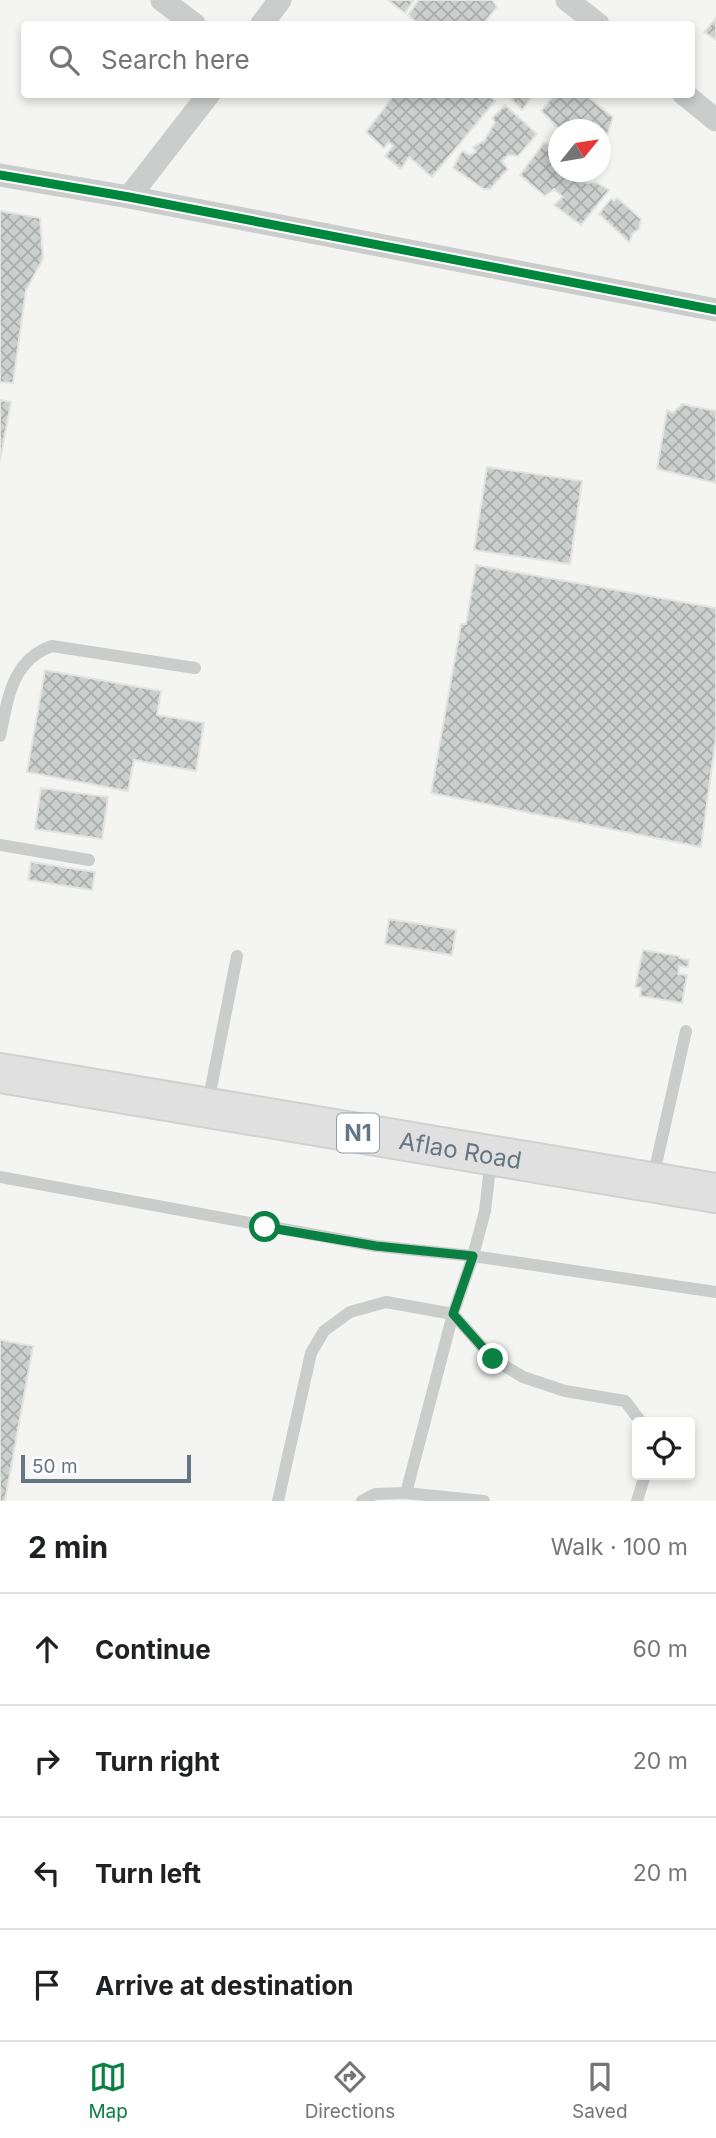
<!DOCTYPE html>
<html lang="en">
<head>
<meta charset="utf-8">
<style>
  :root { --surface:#fff; --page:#f2f2f2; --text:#202124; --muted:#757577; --line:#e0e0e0; --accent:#0b8043 }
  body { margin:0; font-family:Inter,sans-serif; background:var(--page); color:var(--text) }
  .controls { position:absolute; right:21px; bottom:21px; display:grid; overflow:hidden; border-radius:7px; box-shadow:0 4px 10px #0003 }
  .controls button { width:63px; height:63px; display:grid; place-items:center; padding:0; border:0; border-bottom:2px solid var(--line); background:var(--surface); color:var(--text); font:35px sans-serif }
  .compass { position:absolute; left:548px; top:119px; width:63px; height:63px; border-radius:50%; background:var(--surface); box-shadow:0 4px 10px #0003; rotate:60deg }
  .scale { position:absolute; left:21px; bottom:18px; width:170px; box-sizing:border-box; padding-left:7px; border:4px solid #647683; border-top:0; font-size:19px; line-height:24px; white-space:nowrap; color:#647683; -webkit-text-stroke:5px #fff; paint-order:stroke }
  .stop { position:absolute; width:21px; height:21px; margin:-16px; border:5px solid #0b8043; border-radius:50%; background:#fff }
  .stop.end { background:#0b8043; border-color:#fff; box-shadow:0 2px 7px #0008 }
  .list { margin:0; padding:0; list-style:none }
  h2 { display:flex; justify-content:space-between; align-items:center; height:91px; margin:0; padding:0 28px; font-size:30px }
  h2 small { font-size:23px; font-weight:400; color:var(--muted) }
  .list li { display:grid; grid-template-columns:46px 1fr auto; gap:21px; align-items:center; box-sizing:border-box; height:112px; padding:0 28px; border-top:2px solid var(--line) }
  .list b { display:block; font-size:26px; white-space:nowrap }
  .list em { font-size:23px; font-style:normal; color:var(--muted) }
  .icon { flex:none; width:38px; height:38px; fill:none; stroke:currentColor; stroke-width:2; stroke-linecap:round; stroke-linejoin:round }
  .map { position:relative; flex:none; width:716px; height:1501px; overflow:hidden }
  .search { position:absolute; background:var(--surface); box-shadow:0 4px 10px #0003; left:21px; right:21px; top:21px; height:77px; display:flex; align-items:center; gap:18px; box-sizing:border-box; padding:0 24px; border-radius:7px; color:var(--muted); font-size:26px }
  .sheet { height:539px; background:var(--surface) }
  nav { display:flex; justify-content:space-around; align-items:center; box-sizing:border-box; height:98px; border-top:2px solid var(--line); background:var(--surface); font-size:19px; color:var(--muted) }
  nav a { display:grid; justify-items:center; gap:4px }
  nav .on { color:var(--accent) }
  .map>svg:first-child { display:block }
</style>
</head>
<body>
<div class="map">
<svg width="716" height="1501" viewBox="0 0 716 1501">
  <defs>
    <pattern id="building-cross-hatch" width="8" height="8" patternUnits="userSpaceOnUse" patternTransform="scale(1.75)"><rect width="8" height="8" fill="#cdcfce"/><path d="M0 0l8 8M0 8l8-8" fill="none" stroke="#aaadad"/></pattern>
  </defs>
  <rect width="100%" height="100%" fill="#f4f4f2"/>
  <!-- building -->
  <path fill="url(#building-cross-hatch)" stroke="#e3e3e2" stroke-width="2" d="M388,0H414L405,13Z
    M419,0H492L497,7L483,24H418L408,15Z
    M716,18V40L704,32Z
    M395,94H487L495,101L432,177L409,157L401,169L385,156L393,146L389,142L384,148L366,132Z
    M506,94H534L522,110Z
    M555,94H584L613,117L608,133L600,141V130H560L541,111Z
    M505,105L537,134L518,156L508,155L502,161L508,169L490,189H484L453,168L462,151L470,155L476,152L473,147L484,141L495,122L492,118Z
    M553,142L558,150V172H573L587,183L595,182L609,190L581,225L554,205L563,197L554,189L545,196L520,175L543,144Z
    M617,198L641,219L639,229L633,233L629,242L599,214L611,199L614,201Z
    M0,211L40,218L43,259L26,290L13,383L0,382Z
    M0,400L11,402L0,461Z
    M682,404L716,411V483L657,469L667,410L673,413Z
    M487,467L582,481L570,564L474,550Z
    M476,565L716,608V737L701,847L431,793L461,624H466Z
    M45,670L161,691L157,715L204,723L196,771L134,760L128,791L27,772Z
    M41,788L108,797L102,839L35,829Z
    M31,862L95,872L92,890L28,880Z
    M389,919L456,930L452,955L385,944Z
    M643,950L679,956V958L689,960L688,967L679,966L678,974L687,975L682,1003L640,996L641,988L635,987Z
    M0,1340L33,1346L5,1501H0Z"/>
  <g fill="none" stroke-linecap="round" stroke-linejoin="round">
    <defs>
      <g id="highway">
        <path id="s1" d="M0,1073L716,1193"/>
      </g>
    </defs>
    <!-- highway casing -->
    <use href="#highway" stroke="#d0d1d1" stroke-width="42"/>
    <!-- lane -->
    <path stroke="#cbcdcd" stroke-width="12" d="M0,736C8,698 12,660 52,646L195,668
      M0,845L89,860
      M208,1103L237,956
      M0,1177L376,1246L473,1256L716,1292
      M653,1178L686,1031
      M278,1501L311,1353L324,1331L350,1312L386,1302L453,1314L493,1359L523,1377L565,1391L625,1401L641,1422
      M362,1501L375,1494L406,1493
      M484,1501L406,1493L453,1314L473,1256L485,1211L491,1159
      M637,1501L645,1475"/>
    <!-- street -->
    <path stroke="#cbcdcd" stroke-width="23" d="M162,0L194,24
      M567,0L598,24
      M262,24L280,0
      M684,94L716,120
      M0,175L129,197L716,310
      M129,197L209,94"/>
    <!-- highway -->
    <use href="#highway" stroke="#e0e0e0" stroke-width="38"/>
    <defs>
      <path id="cycleway" d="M0,175L129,197L716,310"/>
    </defs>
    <!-- cycleway casing -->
    <use href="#cycleway" stroke="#fff" stroke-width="13"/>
    <!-- cycleway -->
    <use href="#cycleway" stroke="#00873e" stroke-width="9"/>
  </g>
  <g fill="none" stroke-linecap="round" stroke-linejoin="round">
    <!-- route -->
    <path stroke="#0b8043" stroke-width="9" d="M265,1227L376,1246L473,1256L453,1314L493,1359"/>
  </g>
  <g text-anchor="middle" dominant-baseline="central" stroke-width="7" stroke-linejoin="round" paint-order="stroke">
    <!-- shield labels -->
    <rect fill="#fff" stroke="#929fa8" stroke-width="2" x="337" y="1113.5" width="42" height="39" rx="5"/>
    <g font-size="23" font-weight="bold" fill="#647683">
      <text x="358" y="1133">N1</text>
    </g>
    <!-- street labels -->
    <g font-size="24" fill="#647683" stroke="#fff">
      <text stroke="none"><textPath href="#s1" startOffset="467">Aflao Road</textPath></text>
    </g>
  </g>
</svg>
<div class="controls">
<button><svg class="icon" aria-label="locate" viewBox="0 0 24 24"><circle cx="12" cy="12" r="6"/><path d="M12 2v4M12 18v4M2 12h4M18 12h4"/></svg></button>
</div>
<svg class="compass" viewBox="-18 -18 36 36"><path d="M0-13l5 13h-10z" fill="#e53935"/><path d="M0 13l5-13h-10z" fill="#757577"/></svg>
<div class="scale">50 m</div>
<div class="stop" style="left:265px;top:1227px"></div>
<div class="stop end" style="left:493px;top:1359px"></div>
<div class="search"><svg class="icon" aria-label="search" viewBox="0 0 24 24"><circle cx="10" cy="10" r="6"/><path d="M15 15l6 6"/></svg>Search here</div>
</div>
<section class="sheet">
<h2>2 min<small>Walk · 100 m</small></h2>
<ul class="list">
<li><svg class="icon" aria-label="ahead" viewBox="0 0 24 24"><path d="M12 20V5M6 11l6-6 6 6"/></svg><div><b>Continue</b></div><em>60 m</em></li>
<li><svg class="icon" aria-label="right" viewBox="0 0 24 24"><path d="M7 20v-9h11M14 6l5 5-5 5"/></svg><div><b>Turn right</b></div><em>20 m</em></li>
<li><svg class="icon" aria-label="left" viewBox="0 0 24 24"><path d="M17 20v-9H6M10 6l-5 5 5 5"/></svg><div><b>Turn left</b></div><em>20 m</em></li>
<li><svg class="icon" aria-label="arrive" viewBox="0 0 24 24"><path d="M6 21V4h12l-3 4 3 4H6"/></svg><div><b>Arrive at destination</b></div></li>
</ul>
</section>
<nav>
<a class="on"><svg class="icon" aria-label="map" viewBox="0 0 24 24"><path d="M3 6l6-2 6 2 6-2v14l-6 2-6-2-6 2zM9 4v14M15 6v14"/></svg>Map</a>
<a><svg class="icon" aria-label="directions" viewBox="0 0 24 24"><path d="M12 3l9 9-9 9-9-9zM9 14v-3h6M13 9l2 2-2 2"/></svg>Directions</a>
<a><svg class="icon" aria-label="saved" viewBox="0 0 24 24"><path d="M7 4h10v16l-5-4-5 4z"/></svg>Saved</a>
</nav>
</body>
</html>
